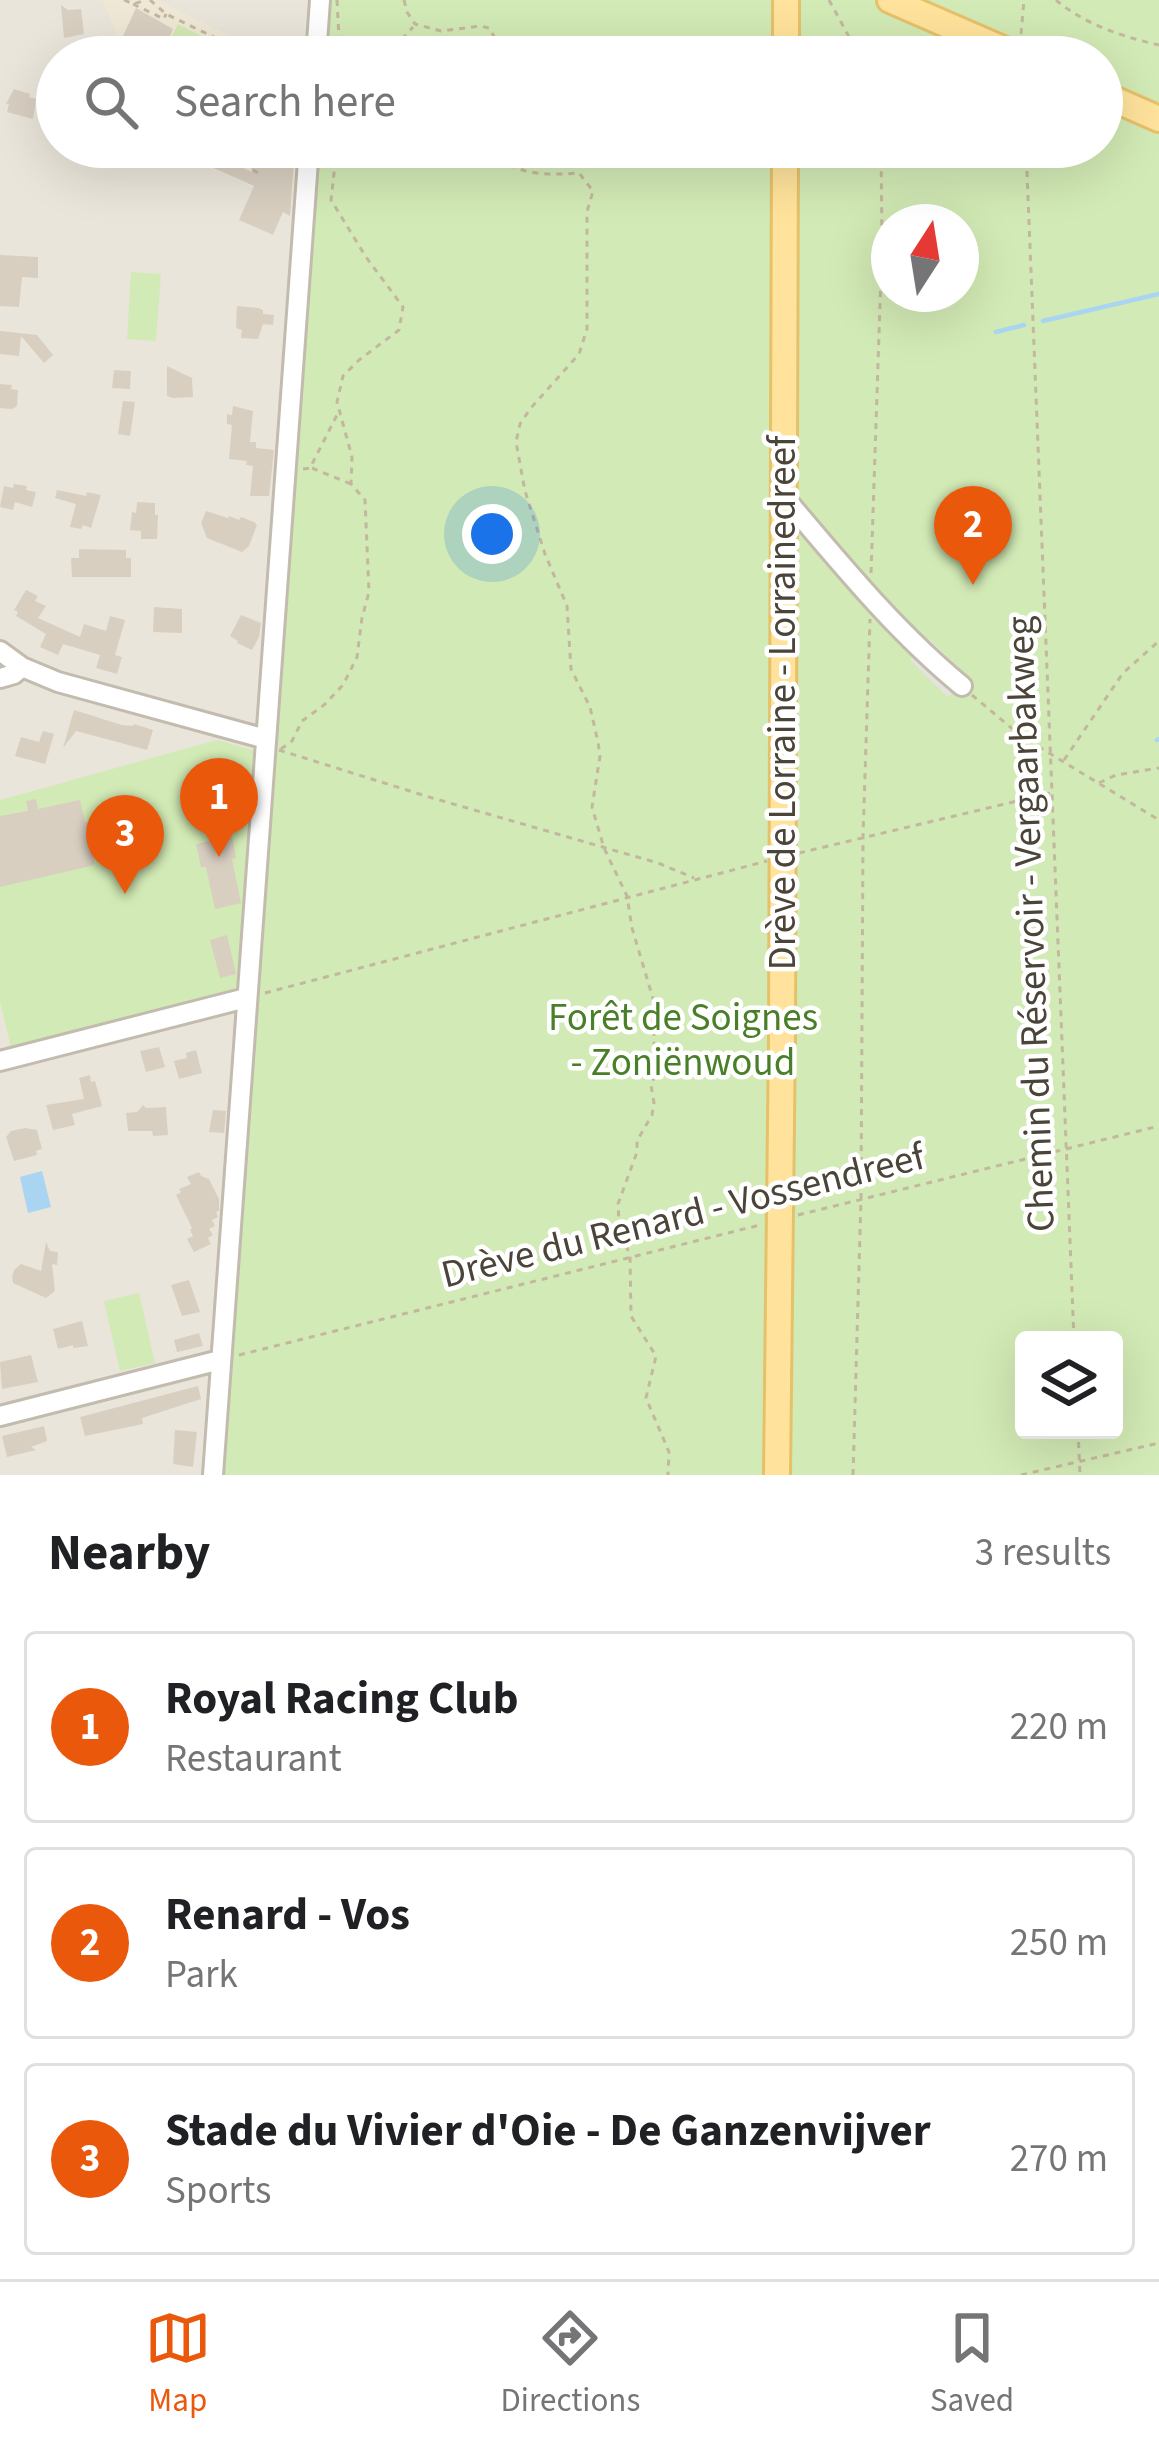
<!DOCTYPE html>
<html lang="en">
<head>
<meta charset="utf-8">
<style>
  :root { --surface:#fff; --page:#f6f6f6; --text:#202124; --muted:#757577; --line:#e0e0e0; --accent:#ea580c }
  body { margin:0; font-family:"Source Sans 3",sans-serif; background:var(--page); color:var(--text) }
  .controls { position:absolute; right:36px; bottom:36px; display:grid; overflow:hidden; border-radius:12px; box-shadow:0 12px 48px #0002 }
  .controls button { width:108px; height:108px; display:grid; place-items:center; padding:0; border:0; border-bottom:3px solid var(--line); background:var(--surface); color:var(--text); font:60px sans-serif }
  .compass { position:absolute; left:871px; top:204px; width:108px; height:108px; border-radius:50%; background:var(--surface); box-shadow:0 12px 48px #0002; rotate:12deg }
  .you { position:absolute; left:492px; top:534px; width:42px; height:42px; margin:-30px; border:9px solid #fff; border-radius:50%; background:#1a73e8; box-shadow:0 0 0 18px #1a73e833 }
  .badge { display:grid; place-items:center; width:78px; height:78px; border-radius:50%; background:var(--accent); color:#fff; font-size:39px; font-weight:700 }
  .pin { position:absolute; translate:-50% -99px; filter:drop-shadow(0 3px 6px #0008) }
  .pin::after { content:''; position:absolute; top:63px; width:42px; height:36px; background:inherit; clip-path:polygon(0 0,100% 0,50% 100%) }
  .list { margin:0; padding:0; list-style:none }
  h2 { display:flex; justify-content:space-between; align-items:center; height:156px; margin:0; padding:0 48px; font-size:51px }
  h2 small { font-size:39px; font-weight:400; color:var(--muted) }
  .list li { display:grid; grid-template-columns:78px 1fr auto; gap:36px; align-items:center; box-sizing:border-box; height:192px; margin:0 24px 24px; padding:0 24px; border:3px solid var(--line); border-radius:12px }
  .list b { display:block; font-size:45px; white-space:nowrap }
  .list p { margin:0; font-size:39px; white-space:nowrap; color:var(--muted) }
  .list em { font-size:39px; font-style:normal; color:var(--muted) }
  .icon { flex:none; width:66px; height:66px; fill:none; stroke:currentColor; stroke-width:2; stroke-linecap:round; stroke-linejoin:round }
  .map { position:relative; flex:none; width:1159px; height:1475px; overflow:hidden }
  .search { position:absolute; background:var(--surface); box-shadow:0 12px 48px #0002; left:36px; right:36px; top:36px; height:132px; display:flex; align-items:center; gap:30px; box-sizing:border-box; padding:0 42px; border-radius:66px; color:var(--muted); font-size:45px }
  .sheet { height:804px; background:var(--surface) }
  nav { display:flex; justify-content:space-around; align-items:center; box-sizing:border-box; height:168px; border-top:3px solid var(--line); background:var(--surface); font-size:33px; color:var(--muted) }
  nav a { display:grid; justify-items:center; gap:6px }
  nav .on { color:var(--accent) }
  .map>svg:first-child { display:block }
</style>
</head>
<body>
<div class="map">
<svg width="1159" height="1475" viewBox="0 0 1159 1475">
  <rect width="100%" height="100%" fill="#f6f3ec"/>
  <!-- residential -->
  <path fill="#eae5da" d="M0,0H322L318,57H57V147H311L214,1475H0Z"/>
  <!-- education -->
  <path fill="#efe8d6" d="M102,0H157L273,57H127Z
    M171,147H303L299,208L170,150Z"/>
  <!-- green -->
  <path fill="#d2eab5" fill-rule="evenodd" d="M322,0H1159V1475H214L311,147H1102V57H318ZM889,222H961V294H889ZM1024,1340H1114V1430H1024Z
    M178,24L221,46L216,57H178L165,51Z
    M131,272L161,274L156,341L127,339Z
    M217,740L260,752L243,988L11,1048L0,1001V800Z
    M139,1293L155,1363L120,1371L104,1301Z"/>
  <!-- parking -->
  <path fill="#e5e3e0" d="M930,640L968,677L948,697L910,660Z"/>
  <!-- water -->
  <path fill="#a9d4f2" d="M42,1171L51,1207L28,1213L20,1177Z"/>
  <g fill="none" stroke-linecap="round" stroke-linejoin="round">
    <!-- stream -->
    <path stroke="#a9d4f2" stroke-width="4.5" d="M1043,321L1159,294
      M996,332L1024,325
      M1157,740L1159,739"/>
  </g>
  <!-- building -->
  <path fill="#d8cfc1" d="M61,5L68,10L81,9L84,34L64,38Z
    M136,8L173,29L161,57H133L128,38L123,36Z
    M279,38L296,46L292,57L273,51Z
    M14,89L30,94L29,97L36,99L33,119L7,112L9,104H6Z
    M94,147H117L110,164L102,161L100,164L89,160Z
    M254,147H295L290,216L283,212L273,235L239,220L254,186L200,162L204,151L252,172L249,155Z
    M0,255L38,257V278L22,277L19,307L0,306Z
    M237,306L258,308L263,310V314L274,315L273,325L263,324L258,339L241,338L242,330L236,328Z
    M0,331L37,335L53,355L44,363L21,336L19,356L0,354Z
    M167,366L192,378L193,397L173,398L167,396Z
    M114,370L131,371L130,389L112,388Z
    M0,384L12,385L11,389L18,390L17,406L12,409L0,408Z
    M123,401L135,402L130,436L118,434Z
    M233,406L253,411L250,442H256V448L274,450L269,496H250L253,466L246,465L247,461L229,459L232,425L227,424V414L232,415Z
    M14,484L27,486L26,490L36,492L32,507L15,502L13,510L0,507L4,486L13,488Z
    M57,490L86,496L87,492L101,495L91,528L83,525L81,529L70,527L76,504L55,498Z
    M137,502L155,503V515H158L157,539H141V531L130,530L132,512L136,513Z
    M206,511L228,518L229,516L239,520L241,517L254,522L257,525L249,546L242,552L207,538L201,523Z
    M79,549L126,550V558H131V577H72L71,558H79Z
    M26,590L38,596L35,601L46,606L38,618L80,637L84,624L106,631L110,616L125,620L115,655L122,657L117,674L96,668L100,655L63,644L58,655L40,647L46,634L16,616L18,612L14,610Z
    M154,607L182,609V633L153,632Z
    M241,615L261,623L259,637L252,650L237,643L238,641L230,636Z
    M74,710L122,725L133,726L134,724L153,730L147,750L76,731L63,748Z
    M43,731L54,734L45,764L15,756L21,737L39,742Z
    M36,799L38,809L80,800L85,822L92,821L95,835L89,837L95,865L0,887V816L28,811L26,801Z
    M232,836L236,858L232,859L241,903L215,909L206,867H201L196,844Z
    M227,935L236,974L220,978L210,940Z
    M159,1047L165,1067L146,1072L140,1051Z
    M196,1050L202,1073L179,1079L174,1061L187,1058L186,1053Z
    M90,1075L91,1082L95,1081L102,1106L72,1114L75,1125L53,1130L46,1105L84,1099L79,1078Z
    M143,1105L146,1108L166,1107L168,1135L153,1136L152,1131H128L126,1113L137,1112Z
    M213,1110L226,1111L224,1133L209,1132Z
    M25,1128L37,1130L42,1149L36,1151L37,1155L14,1161L6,1137L11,1131Z
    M199,1172L201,1176L209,1179L219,1199V1211L216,1212L218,1217L212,1220L215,1226L209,1229L213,1235L208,1238L211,1244L194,1252L187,1239L193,1236L190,1230L192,1228L176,1195L181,1192L179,1189L191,1184L187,1177Z
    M46,1242L50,1251L58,1252L57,1265L52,1264L55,1291L46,1298L13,1283L12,1277L14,1270L21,1264L41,1271Z
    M189,1280L200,1312L182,1316L171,1285Z
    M82,1321L88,1346L73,1348V1345L58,1349L53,1329Z
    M199,1333L203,1346L177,1352L174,1340Z
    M31,1355L38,1382L2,1389L0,1362Z
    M198,1386L201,1399L142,1418L143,1424L85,1436L80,1417Z
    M44,1426L47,1441L31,1447L36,1450L7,1457L2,1436Z
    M175,1430L197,1432L193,1467L173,1464Z"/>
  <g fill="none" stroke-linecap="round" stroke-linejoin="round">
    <defs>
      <path id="minor" d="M316,57L320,0
        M784,497C840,563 895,631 962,686
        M0,651L22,667L58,682L266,739
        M0,678L14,674L22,667
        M0,1061L246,998
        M0,1416L220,1360
        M213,1475L309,147"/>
      <path id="major" d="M890,0L1021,57
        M786,57V0
        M1102,94L1159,119
        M777,1475L782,1034L785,147"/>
    </defs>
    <!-- minor casing -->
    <use href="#minor" stroke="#c2bbae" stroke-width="24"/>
    <!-- major casing -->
    <use href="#major" stroke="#e6c16a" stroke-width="30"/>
    <!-- path -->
    <path stroke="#c4b79f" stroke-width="3" stroke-dasharray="6 6" stroke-linecap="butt" d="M124,0L133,4L146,0
      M150,0L166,14L255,57
      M337,0L340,57
      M404,0L407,12L415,24L441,31L480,26L489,28L495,38V57
      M829,0L860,57
      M1056,0C1084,24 1123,37 1159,45
      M133,4L164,19L166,14
      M1021,34L1024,0
      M1034,45L1060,57
      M386,57L413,27
      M216,147L233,159
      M244,147L235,160L262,175
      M494,147C507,177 550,175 579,173L593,191L587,212V329L579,354L530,409L520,424L516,442L525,491L545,554L567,606L571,669L590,707L598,742L600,756L592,807L604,848L627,896L632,928L660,1022L654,1033V1043L660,1052L659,1066L651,1085L654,1103L652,1115L637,1141V1152L618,1204L619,1222L630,1257L631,1316L656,1356L646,1398L669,1452L668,1475
      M1026,147L1074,1340
      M312,468L351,484
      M303,469L310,468L338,413
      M871,573L882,245L881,147
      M972,695L1021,736L1159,820
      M281,749L292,741L302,721L324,705L343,685L357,657L362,618L369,592L365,500L351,484L352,457L337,402L343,376L359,360L399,330L403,307L366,257L331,200L337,147
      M279,750L429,797L658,863L694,878
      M1064,760L1123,673L1159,641
      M1099,783L1116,775L1159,768
      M799,853L1051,793
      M265,993L767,861
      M798,1215L1159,1126
      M239,1355L760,1225
      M1078,1430L1080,1475
      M853,1475L861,1199L863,837L870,619
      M1021,1475L1159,1443"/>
    <!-- minor -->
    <use href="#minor" stroke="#fff" stroke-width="18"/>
    <!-- major -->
    <use href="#major" stroke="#ffe39c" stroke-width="24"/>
  </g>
  <g text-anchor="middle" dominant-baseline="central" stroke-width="9" stroke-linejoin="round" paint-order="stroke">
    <!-- street labels -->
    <g font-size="39" fill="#4b4439" stroke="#fff">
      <text transform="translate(783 703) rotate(-90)">Drève de Lorraine - Lorrainedreef</text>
      <text transform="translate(1031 924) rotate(-92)">Chemin du Réservoir - Vergaarbakweg</text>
      <text transform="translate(683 1216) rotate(-14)">Drève du Renard - Vossendreef</text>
    </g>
    <!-- park labels -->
    <g font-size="39" fill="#4a7f2a" stroke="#fff">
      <text x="683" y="1018">Forêt de Soignes<tspan x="683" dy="45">- Zoniënwoud</tspan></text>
    </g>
  </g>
</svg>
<div class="controls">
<button><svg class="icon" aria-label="layers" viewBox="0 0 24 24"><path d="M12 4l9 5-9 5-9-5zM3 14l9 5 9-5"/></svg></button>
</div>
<svg class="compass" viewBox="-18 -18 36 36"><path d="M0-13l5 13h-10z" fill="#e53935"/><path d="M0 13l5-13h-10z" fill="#757577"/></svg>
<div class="you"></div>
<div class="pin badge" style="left:219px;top:857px">1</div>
<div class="pin badge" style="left:973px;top:585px">2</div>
<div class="pin badge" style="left:125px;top:894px">3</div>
<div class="search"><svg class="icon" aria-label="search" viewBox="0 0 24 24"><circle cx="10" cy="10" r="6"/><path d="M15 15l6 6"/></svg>Search here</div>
</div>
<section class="sheet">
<h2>Nearby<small>3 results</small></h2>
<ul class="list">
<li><span class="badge">1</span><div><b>Royal Racing Club</b><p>Restaurant</p></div><em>220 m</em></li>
<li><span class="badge">2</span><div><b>Renard - Vos</b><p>Park</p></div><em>250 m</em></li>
<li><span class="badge">3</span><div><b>Stade du Vivier d'Oie - De Ganzenvijver</b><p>Sports</p></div><em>270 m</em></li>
</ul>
</section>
<nav>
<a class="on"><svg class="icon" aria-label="map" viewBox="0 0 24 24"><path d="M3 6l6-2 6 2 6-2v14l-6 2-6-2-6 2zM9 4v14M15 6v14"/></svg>Map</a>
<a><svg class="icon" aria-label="directions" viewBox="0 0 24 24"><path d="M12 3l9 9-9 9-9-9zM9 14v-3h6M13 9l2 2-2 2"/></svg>Directions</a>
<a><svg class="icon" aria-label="saved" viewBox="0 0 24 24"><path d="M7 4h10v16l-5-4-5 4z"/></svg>Saved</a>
</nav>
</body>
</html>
